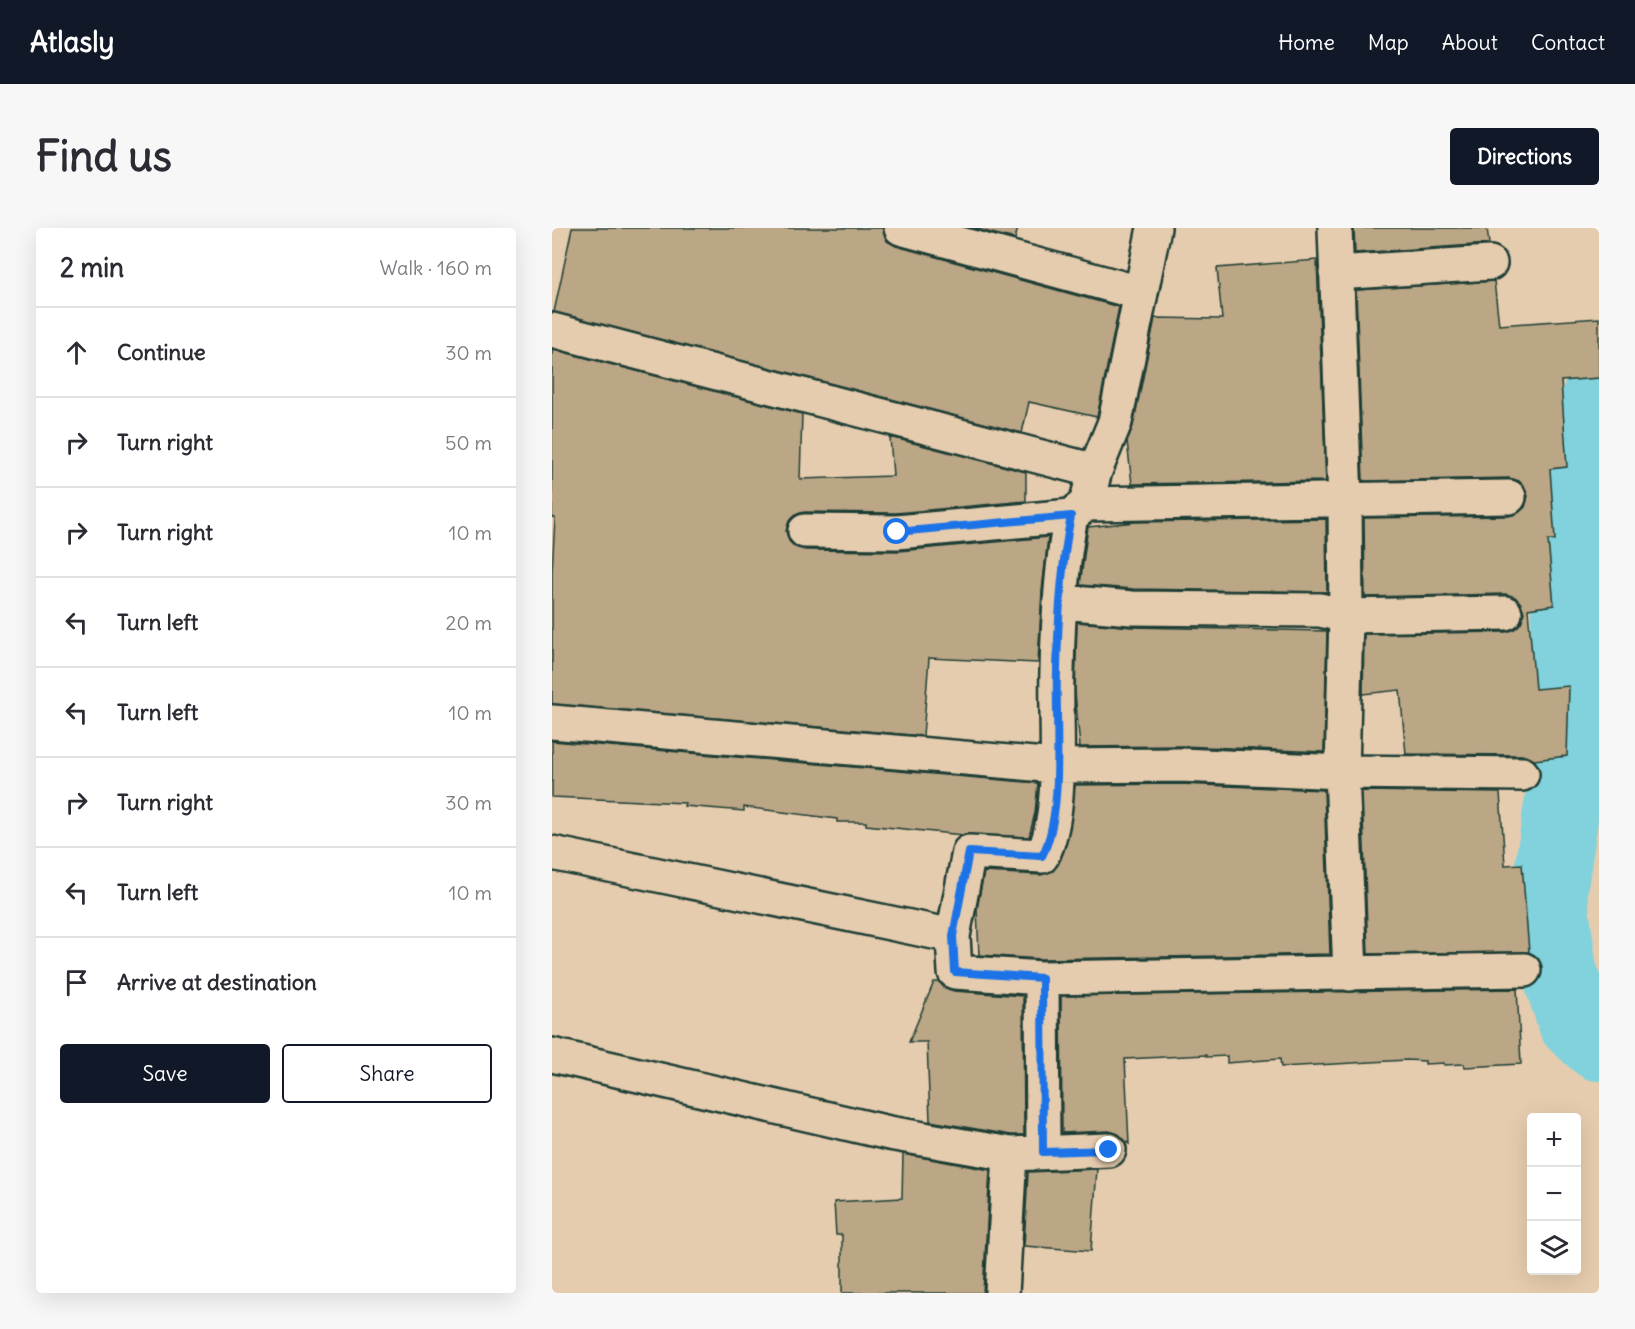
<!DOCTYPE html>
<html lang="en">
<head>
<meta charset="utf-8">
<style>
  :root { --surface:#fff; --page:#f7f7f7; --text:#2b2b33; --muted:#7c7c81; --line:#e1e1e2; --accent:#111827 }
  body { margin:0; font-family:Delius,sans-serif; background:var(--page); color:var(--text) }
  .controls { position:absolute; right:18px; bottom:18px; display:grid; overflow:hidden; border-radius:6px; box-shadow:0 6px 24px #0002 }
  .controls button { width:54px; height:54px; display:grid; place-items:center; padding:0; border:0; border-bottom:2px solid var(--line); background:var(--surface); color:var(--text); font:30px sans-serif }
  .stop { position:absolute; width:18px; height:18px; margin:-14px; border:4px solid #1a73e8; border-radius:50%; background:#fff }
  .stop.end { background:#1a73e8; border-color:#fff; box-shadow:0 2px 6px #0008 }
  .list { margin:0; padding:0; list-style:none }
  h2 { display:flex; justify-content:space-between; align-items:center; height:78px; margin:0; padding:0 24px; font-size:26px }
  h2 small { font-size:20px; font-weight:400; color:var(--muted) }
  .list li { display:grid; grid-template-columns:39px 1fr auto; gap:18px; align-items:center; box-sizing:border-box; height:90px; padding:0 24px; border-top:2px solid var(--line) }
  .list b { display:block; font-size:22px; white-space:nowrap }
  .list em { font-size:20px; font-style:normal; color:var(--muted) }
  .actions { display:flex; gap:12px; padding:18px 24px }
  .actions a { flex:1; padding:14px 0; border:2px solid var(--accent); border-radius:6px; text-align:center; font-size:21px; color:var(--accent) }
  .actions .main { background:var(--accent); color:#fff }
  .icon { flex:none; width:33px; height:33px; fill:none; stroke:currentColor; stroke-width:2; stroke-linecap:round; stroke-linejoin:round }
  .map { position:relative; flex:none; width:1047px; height:1065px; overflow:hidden; border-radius:6px }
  header { display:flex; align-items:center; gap:36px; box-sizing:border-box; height:84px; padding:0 30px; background:var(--accent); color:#fff }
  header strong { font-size:28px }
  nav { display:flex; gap:33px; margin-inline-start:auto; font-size:21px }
  .intro { display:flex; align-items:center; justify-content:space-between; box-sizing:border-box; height:144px; padding:0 36px }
  h1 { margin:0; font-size:42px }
  .button { padding:15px 27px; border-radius:6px; background:var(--accent); color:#fff; font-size:21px; font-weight:700 }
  main { display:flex; gap:36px; padding:0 36px }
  aside { flex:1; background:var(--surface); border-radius:6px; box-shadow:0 6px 24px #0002 }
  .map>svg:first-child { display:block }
</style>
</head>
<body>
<header>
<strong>Atlasly</strong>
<nav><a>Home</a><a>Map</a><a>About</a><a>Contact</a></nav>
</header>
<div class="intro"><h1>Find us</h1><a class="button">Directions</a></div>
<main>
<aside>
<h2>2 min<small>Walk · 160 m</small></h2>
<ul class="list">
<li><svg class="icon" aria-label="ahead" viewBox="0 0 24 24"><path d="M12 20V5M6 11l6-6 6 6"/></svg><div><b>Continue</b></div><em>30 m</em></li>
<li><svg class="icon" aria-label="right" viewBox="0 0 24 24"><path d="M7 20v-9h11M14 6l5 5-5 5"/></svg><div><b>Turn right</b></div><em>50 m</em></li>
<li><svg class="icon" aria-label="right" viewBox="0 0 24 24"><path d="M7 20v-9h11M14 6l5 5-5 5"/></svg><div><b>Turn right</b></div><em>10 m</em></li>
<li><svg class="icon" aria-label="left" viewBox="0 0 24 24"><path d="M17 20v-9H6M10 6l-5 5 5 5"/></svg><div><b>Turn left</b></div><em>20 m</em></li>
<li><svg class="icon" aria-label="left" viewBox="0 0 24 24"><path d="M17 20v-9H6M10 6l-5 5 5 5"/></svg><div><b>Turn left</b></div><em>10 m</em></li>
<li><svg class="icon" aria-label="right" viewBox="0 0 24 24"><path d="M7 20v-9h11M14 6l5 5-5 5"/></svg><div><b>Turn right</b></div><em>30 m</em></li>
<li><svg class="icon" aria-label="left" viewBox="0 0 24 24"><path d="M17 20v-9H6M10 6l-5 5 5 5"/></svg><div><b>Turn left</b></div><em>10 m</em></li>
<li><svg class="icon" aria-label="arrive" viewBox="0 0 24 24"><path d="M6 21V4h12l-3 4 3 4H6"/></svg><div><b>Arrive at destination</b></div></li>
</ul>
<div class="actions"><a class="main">Save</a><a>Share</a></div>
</aside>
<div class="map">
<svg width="1047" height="1065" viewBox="0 0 1047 1065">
  <rect width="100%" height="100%" fill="#e6ccae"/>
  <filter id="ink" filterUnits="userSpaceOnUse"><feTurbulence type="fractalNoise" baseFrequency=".0167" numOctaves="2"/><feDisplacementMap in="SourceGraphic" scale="12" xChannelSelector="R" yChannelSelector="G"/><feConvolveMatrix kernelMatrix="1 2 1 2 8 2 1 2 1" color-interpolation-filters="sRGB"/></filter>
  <g filter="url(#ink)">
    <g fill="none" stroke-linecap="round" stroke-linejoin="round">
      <!-- river -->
      <path stroke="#81d2dc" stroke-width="76" d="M1047,171L1017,369V530L997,665L1007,743L1024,794L1047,815"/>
    </g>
    <!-- building -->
    <path fill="#bba686" stroke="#1f3d34" stroke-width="1.5" d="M20,0H331L335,13L344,18L567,79L545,189L477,174L470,205L2,84Z
      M420,0H466L463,11Z
      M802,0H935L937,16L803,25Z
      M765,32L774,253L580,256L575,213L581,198L603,90L670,91L665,40Z
      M942,53L947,97L1047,90V150L1009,153L1015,239L998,241L1003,312H996L1002,377L976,381L983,461L1017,458L1015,528L982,532L970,527L854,526L848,462L811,466L812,406L954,404L962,401L969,395L972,384L969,376L963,369L953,366L813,369L812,290L957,288L966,285L973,279L976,268L973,260L967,253L957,250L811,253L804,62Z
      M0,121L250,186L248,251L341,248L338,209L474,244V273L344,285L253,284L244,286L237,293L234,303L237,313L243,319L253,322L347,323L496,309L490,363L486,435L377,430L371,508L0,476V344L3,290L0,289Z
      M774,291L775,364L581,361L528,357L536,299L583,294Z
      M525,394L580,399L775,403L772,524L629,518L528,519L523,464Z
      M0,513L486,555L483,585L477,609L411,607L314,597V594H285V591L192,579V583L132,578L133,575L0,569Z
      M628,556L772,562L778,726L490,731L427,727L425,681L432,644L489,647L501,643L507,635L515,614L523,557Z
      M810,563L948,565L953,637L970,636L977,724L816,726Z
      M382,754H387L393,760L402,763L471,768L472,907H459L378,893L375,814H357Z
      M965,761L969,836L913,839L912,836L892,837V835L873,836V833L855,832L729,839L728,831L675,835V828L654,829V827L573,831L577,916L566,906L557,903L510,905L509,768Z
      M351,926L438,942L431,1065H290V1007H284L282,974L350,970Z
      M545,941L539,1023L472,1018L476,944Z"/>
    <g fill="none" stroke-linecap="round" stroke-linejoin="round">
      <defs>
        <path id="minor" d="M349,0L588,65
          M783,0L793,273L794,388L790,544L970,546
          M784,45L938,35
          M0,102L543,243L563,194L602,0
          M543,243L534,276L519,288C509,338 506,391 505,443C503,493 513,585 490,628L417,624L401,708L403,744L490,750L972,742
          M534,276L957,269
          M253,303L345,304L519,288
          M509,374L580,380L768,382L794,388L953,385
          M0,494L504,538L628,537L790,544L798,746
          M0,625L401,708
          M490,750L491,924
          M0,827L337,905L458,926L557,922
          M450,1065L458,926"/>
      </defs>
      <!-- minor casing -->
      <use href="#minor" stroke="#1f3d34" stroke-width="38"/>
      <!-- minor -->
      <use href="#minor" stroke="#e6ccae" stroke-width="33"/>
    </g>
  </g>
  <g fill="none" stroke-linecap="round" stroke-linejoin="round" filter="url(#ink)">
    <!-- route -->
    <path stroke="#1a73e8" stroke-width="8" d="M345,304L519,288C509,338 506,391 505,443C503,493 513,585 490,628L417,624L401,708L403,744L490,750L491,924L557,922"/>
  </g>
</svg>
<div class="controls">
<button>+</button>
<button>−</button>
<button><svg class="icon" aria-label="layers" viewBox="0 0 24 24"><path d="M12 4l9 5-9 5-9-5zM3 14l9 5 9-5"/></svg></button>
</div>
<div class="stop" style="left:345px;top:304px"></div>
<div class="stop end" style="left:557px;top:922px"></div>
</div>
</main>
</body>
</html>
